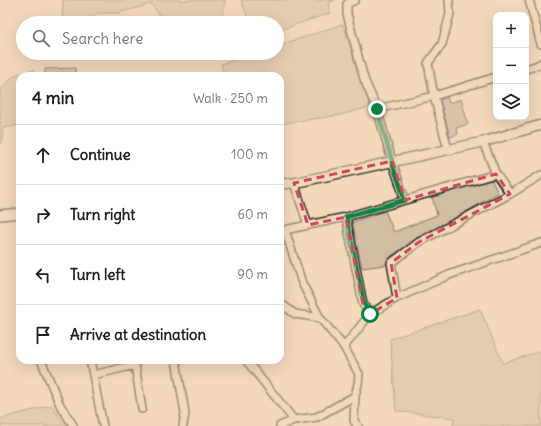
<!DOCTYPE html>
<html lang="en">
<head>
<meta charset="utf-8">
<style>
  :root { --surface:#fff; --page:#f6f6f6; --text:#202124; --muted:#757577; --line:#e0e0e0 }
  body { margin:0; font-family:Delius,sans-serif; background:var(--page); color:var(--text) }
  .controls { position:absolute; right:12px; top:12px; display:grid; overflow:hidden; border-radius:8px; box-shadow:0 4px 16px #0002 }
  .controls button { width:36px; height:36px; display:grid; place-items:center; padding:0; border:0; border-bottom:1px solid var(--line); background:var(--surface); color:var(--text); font:20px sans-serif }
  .stop { position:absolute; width:12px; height:12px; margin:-9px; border:3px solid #0b8043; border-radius:50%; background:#fff }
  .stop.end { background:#0b8043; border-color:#fff; box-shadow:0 1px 4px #0008 }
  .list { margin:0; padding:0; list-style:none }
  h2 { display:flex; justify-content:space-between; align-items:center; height:52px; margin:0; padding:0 16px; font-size:17px }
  h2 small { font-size:13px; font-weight:400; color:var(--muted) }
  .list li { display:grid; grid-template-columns:26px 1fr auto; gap:12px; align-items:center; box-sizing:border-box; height:60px; padding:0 16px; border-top:1px solid var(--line) }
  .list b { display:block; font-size:15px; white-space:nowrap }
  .list em { font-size:13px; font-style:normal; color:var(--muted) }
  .icon { flex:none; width:22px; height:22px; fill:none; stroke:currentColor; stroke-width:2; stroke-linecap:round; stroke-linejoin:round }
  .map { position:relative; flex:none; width:541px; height:426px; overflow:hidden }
  .search { position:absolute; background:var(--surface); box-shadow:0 4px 16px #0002; left:16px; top:16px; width:268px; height:44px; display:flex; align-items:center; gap:10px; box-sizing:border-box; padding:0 14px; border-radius:22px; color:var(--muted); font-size:15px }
  .panel { position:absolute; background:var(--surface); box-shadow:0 4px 16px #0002; left:16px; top:72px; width:268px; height:292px; border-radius:12px }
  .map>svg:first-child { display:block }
</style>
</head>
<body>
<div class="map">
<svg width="541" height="426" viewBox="0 0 541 426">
  <rect width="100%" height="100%" fill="#f3d8ba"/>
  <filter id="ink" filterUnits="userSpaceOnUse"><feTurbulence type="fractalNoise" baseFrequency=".025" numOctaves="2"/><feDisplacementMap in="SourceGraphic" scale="8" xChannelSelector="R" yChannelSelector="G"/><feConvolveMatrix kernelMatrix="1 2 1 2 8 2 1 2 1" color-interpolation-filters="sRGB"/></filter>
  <g filter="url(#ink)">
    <!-- green -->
    <path fill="#d2bca2" stroke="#7e7466" d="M63,0H225L222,22L221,23H161L160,16L151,4L119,13H98L83,23H67L62,20Z
      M241,0H335L328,3L330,13L277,31V23H250Z
      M343,24L370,107L340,115L280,124V76H224L221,64L255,53H277V46Z
      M34,70V76H20V125L3,128L2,143H0V90L15,75Z
      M491,179L498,193L391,256L386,265L362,268L352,222L385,211L394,232L437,215L432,197Z
      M480,309L503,363L541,351V426H453L454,418L396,411L390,339Z
      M51,405L66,426H0V419Z"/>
    <!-- building -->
    <path fill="#bba792" stroke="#2b2b2b" d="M75,68L76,76H45V69Z
      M447,97L449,103L461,99L468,124L456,128L458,134L450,137L440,100Z"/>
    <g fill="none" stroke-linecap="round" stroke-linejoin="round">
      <defs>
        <path id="street" d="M355,0L347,4V14L364,79L377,109L392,161L405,200
          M529,0L541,44
          M526,69L538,65L541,63
          M377,109L434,96L496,77
          M483,142L496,174L510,194
          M448,149L434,96L428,63L442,44L450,14L449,0
          M294,183L308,225
          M346,217L363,304L370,314
          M285,230L302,283L320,318L344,347L359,374L358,384L355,396L354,421L358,426
          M280,231L346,217L496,174
          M397,298L391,263L419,242L510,194L541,175
          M280,303L295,314L320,318
          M344,347L370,314L397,298L449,275L541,243
          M41,360L60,405L73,425
          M90,360L103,426
          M176,360L185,413L183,426
          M246,360L294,420
          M135,365L142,409
          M93,375L135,365L134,360
          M280,426L294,420L317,417L355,396"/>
        <path id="secondary" d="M280,184L294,183L483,142L541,125
          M0,215L20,213"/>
      </defs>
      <!-- street casing -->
      <use href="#street" stroke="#2b2b2b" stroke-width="10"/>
      <!-- secondary casing -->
      <use href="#secondary" stroke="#2b2b2b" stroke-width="12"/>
      <!-- street -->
      <use href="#street" stroke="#f3d8ba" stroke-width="7"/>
      <!-- secondary -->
      <use href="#secondary" stroke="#f3d8ba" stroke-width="9"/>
    </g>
  </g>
  <g fill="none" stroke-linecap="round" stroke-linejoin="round" filter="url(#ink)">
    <!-- route -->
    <path stroke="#0b8043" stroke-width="5" d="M370,314L364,304L346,217L405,200L392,161L377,109"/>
  </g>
  <!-- marked area -->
  <path d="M0 0H541V426H0ZM392,161L405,200L496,174L510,194L419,242L391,263L397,298L370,314L363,304L346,217L308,225L294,183Z" fill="#f3d8ba" fill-opacity=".55" fill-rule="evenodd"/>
  <path fill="none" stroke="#d1495b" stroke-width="3" stroke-dasharray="8 5" stroke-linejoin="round" d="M392,161L405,200L496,174L510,194L419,242L391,263L397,298L370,314L363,304L346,217L308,225L294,183Z"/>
</svg>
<div class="controls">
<button>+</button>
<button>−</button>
<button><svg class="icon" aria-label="layers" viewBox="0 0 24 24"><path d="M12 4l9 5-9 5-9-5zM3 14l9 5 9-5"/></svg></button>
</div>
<div class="stop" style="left:370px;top:314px"></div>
<div class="stop end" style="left:377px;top:109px"></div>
<div class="search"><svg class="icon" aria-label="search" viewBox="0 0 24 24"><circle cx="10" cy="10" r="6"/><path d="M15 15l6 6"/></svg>Search here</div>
<section class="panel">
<h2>4 min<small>Walk · 250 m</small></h2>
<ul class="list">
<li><svg class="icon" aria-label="ahead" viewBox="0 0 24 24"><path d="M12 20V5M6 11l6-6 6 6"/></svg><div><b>Continue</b></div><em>100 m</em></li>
<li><svg class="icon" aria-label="right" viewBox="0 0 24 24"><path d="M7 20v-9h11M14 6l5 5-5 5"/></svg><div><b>Turn right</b></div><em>60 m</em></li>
<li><svg class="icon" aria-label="left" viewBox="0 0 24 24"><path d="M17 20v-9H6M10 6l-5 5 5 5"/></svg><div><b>Turn left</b></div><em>90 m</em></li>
<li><svg class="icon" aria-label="arrive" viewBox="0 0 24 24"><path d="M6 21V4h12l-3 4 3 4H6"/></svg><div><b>Arrive at destination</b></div></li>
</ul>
</section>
</div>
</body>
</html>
